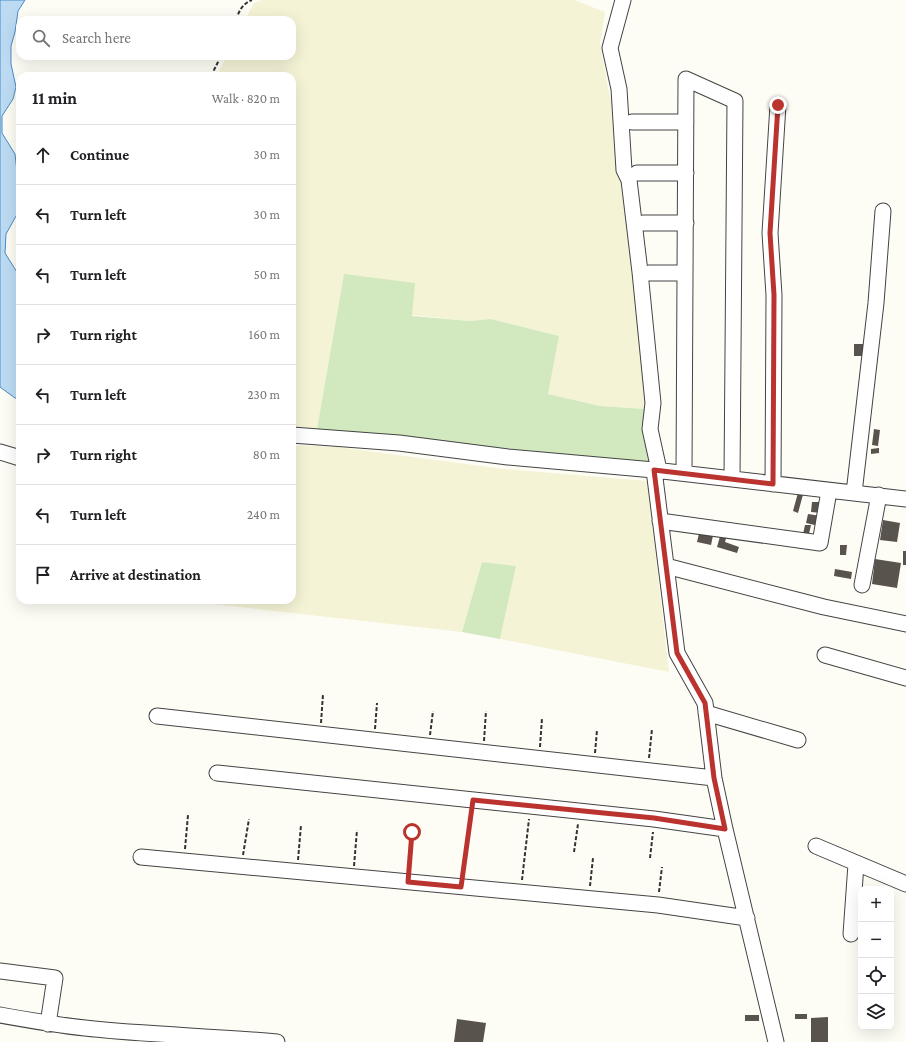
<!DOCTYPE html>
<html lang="en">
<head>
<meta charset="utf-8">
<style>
  :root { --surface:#fff; --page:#f2f2f2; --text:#202124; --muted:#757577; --line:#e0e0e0 }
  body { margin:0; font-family:"Crimson Pro",serif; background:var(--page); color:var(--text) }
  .controls { position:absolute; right:12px; bottom:12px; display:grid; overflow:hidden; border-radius:8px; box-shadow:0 4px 16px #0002 }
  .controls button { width:36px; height:36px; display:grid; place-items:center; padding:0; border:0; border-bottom:1px solid var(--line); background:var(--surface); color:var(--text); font:20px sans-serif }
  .stop { position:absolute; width:12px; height:12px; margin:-9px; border:3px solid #ba332f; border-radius:50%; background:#fff }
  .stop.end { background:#ba332f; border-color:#fff; box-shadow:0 1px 4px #0008 }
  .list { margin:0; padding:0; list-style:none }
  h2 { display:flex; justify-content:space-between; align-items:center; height:52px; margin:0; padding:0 16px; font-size:17px }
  h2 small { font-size:13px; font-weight:400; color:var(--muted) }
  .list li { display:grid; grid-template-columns:26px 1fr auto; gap:12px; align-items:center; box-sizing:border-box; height:60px; padding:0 16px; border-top:1px solid var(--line) }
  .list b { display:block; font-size:15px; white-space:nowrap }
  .list em { font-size:13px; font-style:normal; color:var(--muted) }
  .icon { flex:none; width:22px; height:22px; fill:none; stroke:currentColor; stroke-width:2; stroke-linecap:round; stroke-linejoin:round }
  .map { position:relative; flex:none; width:906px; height:1042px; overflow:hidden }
  .search { position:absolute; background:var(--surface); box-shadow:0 4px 16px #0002; left:16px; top:16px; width:280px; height:44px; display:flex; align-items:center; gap:10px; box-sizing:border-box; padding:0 14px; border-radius:12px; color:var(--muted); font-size:15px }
  .panel { position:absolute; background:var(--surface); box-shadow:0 4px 16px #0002; left:16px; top:72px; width:280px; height:532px; border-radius:12px }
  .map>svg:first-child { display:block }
</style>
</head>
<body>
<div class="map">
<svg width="906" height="1042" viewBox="0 0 906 1042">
  <rect width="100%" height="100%" fill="#fefdf5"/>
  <!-- farmland -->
  <path fill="#f4f3d6" d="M262,0H574L605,12L600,43L608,88L616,121L618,178L626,184L645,409L600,406L548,394L559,336L491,319L470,321L412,315L344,274L317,429L292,427V76H217L226,56H292V20H245L254,3Z
    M292,445L337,447L504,469L647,481L669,672L500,639L516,566L482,562L462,632L186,601L292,600Z"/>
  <!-- green -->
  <path fill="#d2e8bf" d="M344,274L415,283L412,316L470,321L491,319L559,336L548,394L600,406L645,409L651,463L317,429Z
    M482,562L516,566L500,639L462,632Z"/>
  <!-- water -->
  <path fill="#bcdbf3" stroke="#478bc6" d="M0,0H25L18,11L15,32L11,46V64L16,87L13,99L2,116V133L15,154L18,180L20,209L6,234L5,253L20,277V399L15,398L0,387Z"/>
  <!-- building -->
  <path fill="#59534e" d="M854,344H864L863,356H854Z
    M874,429L880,430L878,446L872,445Z
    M879,448V453L871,454V449Z
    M799,489L804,491L798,513L793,511Z
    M812,502H823L822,513L811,512Z
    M808,514L821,516L819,526L806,523Z
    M883,520L900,523L897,542L880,540Z
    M805,525H811L809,534H803Z
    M700,529L714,531L711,545L697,542Z
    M721,533L727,535L725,542L739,547L737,553L717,547Z
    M840,545H847L846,555H840Z
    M903,551H906V565H903Z
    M875,559L901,563L897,588L872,584Z
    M835,569L852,572L851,579L834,576Z
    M795,1014H807V1019H795Z
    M745,1015H759V1021H745Z
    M828,1017V1042H811V1018Z
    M457,1019L486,1023L483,1042H454Z"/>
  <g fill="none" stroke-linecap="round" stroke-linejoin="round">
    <defs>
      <path id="minor" d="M623,0L610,48L619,89L624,170L629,180L640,272L653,403L650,429L659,470
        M632,122H686
        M637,173H686
        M643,223H686
        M649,273H685
        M292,435L399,443L508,457L654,470L906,499
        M0,452L20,458
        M654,470L677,653L705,703L714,778L725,829L776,1042
        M684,473L686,79L735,101L732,479
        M773,484L774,295L770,233L778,105
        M854,493L876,303L883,211
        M660,521L820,543L829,491
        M666,566L824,607L906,624
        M862,585L879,495
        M825,655L906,678
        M706,713L798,740
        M157,716L714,778
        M217,773L654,819L725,829
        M816,846L906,884
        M141,857L658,905L747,918
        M851,934L856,864
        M0,971L55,978L48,1024
        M0,1015C28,1020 56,1025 85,1028C148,1035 213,1036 277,1042"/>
    </defs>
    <!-- minor casing -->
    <use href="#minor" stroke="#444" stroke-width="17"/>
    <!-- path -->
    <path stroke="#333" stroke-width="2" stroke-dasharray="4 2" stroke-linecap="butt" d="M236,20C239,11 242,4 252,0
      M211,76L221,56
      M321,723L323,694
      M375,729L377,703
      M430,735L433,711
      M484,741L486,711
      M540,747L542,718
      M595,753L597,730
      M649,758L652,729
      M185,849L188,815
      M574,852L578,824
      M243,855L249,819
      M650,858L653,832
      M298,860L301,825
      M354,866L357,830
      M408,871L412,832
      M463,874L471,813
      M522,880L529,819
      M590,886L593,858
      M659,892L662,867"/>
    <!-- minor -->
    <use href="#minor" stroke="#fff" stroke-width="15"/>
  </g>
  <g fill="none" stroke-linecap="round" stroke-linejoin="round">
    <!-- route -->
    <path stroke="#ba332f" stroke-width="5" d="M412,832L408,882L461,887L473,800L654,818L725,829L714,778L705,703L677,653L654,470L773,484L774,295L770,233L778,105"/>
  </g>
</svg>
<div class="controls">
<button>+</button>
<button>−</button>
<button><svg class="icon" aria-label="locate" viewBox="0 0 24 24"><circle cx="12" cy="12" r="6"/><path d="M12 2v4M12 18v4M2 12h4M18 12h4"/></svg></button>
<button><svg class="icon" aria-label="layers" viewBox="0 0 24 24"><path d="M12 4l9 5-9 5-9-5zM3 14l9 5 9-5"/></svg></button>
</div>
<div class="stop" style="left:412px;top:832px"></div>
<div class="stop end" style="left:778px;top:105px"></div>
<div class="search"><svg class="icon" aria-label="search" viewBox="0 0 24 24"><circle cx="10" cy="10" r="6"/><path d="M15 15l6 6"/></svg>Search here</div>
<section class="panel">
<h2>11 min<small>Walk · 820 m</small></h2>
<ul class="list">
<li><svg class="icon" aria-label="ahead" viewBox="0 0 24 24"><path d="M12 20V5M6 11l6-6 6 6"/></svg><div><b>Continue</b></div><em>30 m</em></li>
<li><svg class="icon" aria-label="left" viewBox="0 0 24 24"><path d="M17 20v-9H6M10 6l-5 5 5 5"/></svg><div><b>Turn left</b></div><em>30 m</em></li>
<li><svg class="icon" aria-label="left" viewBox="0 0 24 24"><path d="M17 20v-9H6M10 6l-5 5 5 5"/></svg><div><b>Turn left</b></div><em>50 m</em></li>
<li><svg class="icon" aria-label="right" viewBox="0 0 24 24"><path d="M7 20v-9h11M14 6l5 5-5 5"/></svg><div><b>Turn right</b></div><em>160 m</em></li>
<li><svg class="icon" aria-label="left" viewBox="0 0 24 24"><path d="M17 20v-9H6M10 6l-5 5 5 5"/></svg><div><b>Turn left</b></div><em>230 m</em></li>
<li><svg class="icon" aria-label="right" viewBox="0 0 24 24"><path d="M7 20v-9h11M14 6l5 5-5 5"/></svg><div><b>Turn right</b></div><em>80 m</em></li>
<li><svg class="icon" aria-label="left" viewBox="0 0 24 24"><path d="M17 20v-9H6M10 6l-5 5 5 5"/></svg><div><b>Turn left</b></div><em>240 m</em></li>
<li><svg class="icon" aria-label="arrive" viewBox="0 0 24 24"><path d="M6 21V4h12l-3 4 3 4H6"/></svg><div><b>Arrive at destination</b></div></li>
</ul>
</section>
</div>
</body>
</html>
